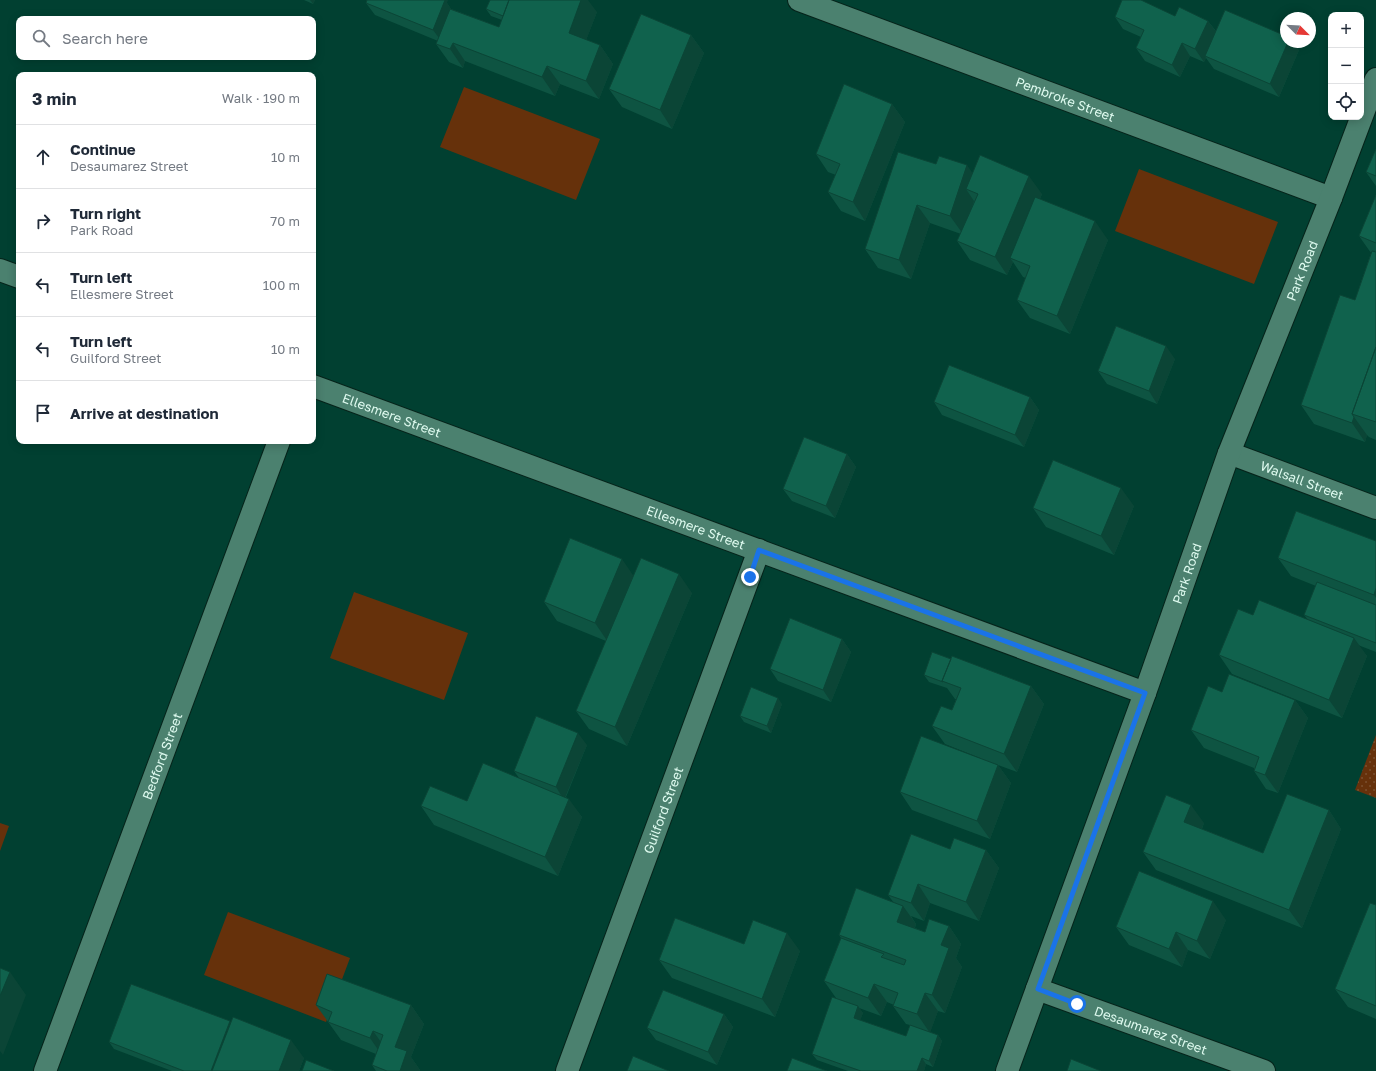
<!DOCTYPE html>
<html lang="en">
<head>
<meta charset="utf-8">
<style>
  :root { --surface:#fff; --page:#f2f2f3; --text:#1f2937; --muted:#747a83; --line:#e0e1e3 }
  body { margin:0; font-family:"Golos Text",sans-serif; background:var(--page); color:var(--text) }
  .controls { position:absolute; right:12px; top:12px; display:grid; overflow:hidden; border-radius:8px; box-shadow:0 2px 10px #0003 }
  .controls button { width:36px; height:36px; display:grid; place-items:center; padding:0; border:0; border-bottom:1px solid var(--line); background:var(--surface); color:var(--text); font:20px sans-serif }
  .compass { position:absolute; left:1280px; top:12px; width:36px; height:36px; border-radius:50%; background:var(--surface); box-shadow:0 2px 10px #0003; rotate:114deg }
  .stop { position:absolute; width:12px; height:12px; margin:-9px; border:3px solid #1a73e8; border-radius:50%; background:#fff }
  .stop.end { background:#1a73e8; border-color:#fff; box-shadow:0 1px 4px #0008 }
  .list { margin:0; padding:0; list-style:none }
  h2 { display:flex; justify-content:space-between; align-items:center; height:52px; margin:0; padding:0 16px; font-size:17px }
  h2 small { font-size:13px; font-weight:400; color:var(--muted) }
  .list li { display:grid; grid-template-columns:26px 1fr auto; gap:12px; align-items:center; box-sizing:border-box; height:64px; padding:0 16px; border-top:1px solid var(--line) }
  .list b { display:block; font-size:15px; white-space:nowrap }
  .list p { margin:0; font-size:13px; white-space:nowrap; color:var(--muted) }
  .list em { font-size:13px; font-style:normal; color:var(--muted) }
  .icon { flex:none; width:22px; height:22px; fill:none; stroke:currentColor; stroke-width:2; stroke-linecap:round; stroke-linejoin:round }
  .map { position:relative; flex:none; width:1376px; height:1071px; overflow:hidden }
  .search { position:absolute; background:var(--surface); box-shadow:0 2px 10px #0003; left:16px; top:16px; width:300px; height:44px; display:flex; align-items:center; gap:10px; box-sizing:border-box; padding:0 14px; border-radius:8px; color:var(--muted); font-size:15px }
  .panel { position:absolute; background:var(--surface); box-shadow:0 2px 10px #0003; left:16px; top:72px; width:300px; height:372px; border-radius:8px }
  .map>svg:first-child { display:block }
</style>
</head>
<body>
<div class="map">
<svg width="1376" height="1071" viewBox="0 0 1376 1071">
  <defs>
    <pattern id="grass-dots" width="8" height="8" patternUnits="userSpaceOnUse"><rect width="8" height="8" fill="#66310b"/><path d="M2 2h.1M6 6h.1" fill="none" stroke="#7b502f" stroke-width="1.8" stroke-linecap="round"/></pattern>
  </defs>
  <rect width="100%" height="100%" fill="#014031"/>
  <!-- grass -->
  <path fill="url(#grass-dots)" d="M1376,735V798L1355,790Z"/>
  <!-- pitch -->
  <path fill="#66310b" d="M464,87L600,139L576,200L440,147Z
    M1139,169L1278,222L1254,284L1115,231Z
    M354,592L468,633L444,700L330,658Z
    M0,823L9,826L0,851Z
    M228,912L350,958L326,1022L204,975Z"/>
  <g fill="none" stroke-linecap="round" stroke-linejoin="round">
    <defs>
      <g id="minor">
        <path id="s1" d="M799,0L1331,198"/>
        <path d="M0,270L19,277"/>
        <path id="s2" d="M313,386L1145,693"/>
        <path id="s3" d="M1229,453L1376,508"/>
        <path id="s4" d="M1037,989L1264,1071"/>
        <path id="s5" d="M45,1071L279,441"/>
        <path id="s6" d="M567,1071L759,550"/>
        <path id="s7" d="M1007,1071L1145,693L1229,453L1331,198L1376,79"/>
      </g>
    </defs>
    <!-- minor casing -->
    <use href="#minor" stroke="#06231a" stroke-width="24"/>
    <!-- minor -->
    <use href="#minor" stroke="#4b816f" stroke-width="22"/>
  </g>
  <!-- wall -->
  <path fill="#0e5442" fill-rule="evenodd" d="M304,0H315L313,4Z
    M366,3H447L451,9L499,27L502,20L491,16L486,9L597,12L586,40L600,45L613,64L599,99L560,84L555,96L465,61L463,68L449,62L436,44L438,41L375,15Z
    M1175,16L1208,21L1216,31L1299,50L1279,97L1214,69L1206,58L1204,62L1190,56L1180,77L1145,61L1136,48L1141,37L1123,29L1115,17Z
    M691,35L704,53L672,129L622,107L609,89Z
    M892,104L905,122L865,221L841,211L828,192L836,175L828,172L816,154Z
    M1376,149V186L1366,172Z
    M936,164L972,173L1042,194L1040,199L1108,240L1070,334L1030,318L1017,300L1026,278L1023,277L1013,262L1007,275L970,260L957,241L961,234L930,223L911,279L878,268L865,249Z
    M1376,195V440L1369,437L1367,435L1365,442L1314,424L1301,405L1355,300L1371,253L1359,236Z
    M1175,359L1157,404L1107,384L1098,371Z
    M1030,397L1039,410L1024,447L942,415L934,402Z
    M847,454L856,467L835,518L792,501L783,489Z
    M1134,506L1114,555L1046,527L1033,508Z
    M1376,541V652L1358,645L1367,656L1342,718L1232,674L1219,655L1253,615L1308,620L1304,615L1316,586L1291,576L1278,558Z
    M633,576L692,593L627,746L589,729L576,711L606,641L557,621L544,602Z
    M842,639L851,652L831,702L778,681L770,669Z
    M924,675L1031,686L1044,704L1017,772L998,765L1011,783L990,839L912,810L900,792L980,758L945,744L932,726L952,710L956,699H955L947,688L929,682Z
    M1222,692L1295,700L1308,718L1278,793L1266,789L1254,771V768L1204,748L1191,730Z
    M782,704L771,733L744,722L740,716Z
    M587,745L566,797L582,817L558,876L434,825L421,806L467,801L519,778L514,771Z
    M1329,810L1341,829L1302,928L1156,870L1143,852L1204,823L1202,829L1263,853Z
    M950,849L986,850L999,868L979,921L930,903L924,921L911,916L916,924L915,928L925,932L949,926L961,944L956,958L962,967L945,1013L938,1011L930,1032L938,1035L942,1041L933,1067L926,1064L924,1071H848L817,1060L812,1054L836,998L824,981L841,938L839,935L894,903L888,895ZM887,1002L894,1005L893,1006L906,1024L910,1025L906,1036L860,1020L863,1013L859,1008L881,1016Z
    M1376,905V1019L1348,1007L1335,989Z
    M1226,920L1210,959L1188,950L1182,967L1129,945L1116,927Z
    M744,944L800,951L775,1017L672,978L659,960Z
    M316,1005H411L424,1024L411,1057L420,1070L419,1071H376L372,1065L376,1054L341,1040Z
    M724,1014L733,1027L717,1065L656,1040L647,1028Z
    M231,1022L304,1058L299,1071H172L114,1049L109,1042Z"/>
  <!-- shaded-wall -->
  <path fill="#0b4536" d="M310,0H315L313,4Z
    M438,0H448L447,3L454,13L442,42L433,30Z
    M581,0H588L597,12L582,51L569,33Z
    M1208,21L1217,33L1205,56L1206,58L1204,62L1195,49Z
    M691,35L704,53L672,129L660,110Z
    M1288,42H1293L1299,50L1279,97L1270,84Z
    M453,43L465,61L463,68L450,49Z
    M1182,43L1190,56L1180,77L1172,65Z
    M600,45L613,64L599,99L586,81Z
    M547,66L560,84L555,96L542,77Z
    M892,104L905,122L865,221L853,202Z
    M967,165L980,184L966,189L974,201L963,234L950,216Z
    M1029,176L1042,194L1014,260L1010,258L1013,262L1007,275L995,257Z
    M917,205L930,223L911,279L899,260Z
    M1095,221L1108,240L1070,334L1057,316Z
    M1166,346L1175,359L1157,404L1149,391Z
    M1030,397L1039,410L1024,447L1015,435Z
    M1354,417L1367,435L1365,442L1352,423Z
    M847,454L856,467L835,518L826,506Z
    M1121,488L1134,506L1114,555L1101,536Z
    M622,559L635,578L608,642L595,623Z
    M679,574L692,593L627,746L615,727Z
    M1376,588V598L1374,595Z
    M1354,638L1367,656L1342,718L1329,700Z
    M842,639L851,652L831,702L823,690Z
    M1031,686L1044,704L1017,772L1004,754Z
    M778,698L782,704L771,733L767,726Z
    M1295,700L1308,718L1278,793L1265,775Z
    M578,733L587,745L564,800L556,787Z
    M998,765L1011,783L990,839L977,821Z
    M569,799L582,817L558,876L545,857Z
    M1191,805L1204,823L1197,840L1184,822Z
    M1329,810L1341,829L1302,928L1289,910Z
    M986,850L999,868L979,921L966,902Z
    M918,884L930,903L924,921L911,903Z
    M1213,901L1226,920L1210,959L1197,941Z
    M903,906L916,924L910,940L897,922Z
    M949,926L961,944L956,958L962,967L945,1013L932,995L941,945Z
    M1176,932L1188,950L1182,967L1169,949Z
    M787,933L800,951L775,1017L762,999Z
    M10,972L26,995L3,1055L0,1051V996Z
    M874,984L887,1002L881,1016L868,998Z
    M925,993L938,1011L930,1033L917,1014Z
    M411,1005L424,1024L411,1057L420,1070L419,1071H400L395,1047Z
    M858,1006L863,1013L859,1024L854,1018Z
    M724,1014L733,1027L717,1065L708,1052Z
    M230,1021L234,1027L218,1071H211Z
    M373,1031L386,1049L383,1057L370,1038Z
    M938,1035L942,1041L933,1067L929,1061Z
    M291,1040L304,1058L299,1071H279Z
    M922,1058L926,1064L924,1071H917Z"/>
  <!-- building -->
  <path fill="#10624d" stroke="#0b4536" d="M367,0H445L433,30L366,3Z
    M490,0H509L503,16L486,9Z
    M509,0H581L569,33L600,45L586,81L547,66L542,77L453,43L450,49L436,44L450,9L499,27Z
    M1122,0H1141L1175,16L1179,7L1208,21L1195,49L1182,43L1172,65L1136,48L1144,30L1115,17Z
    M1225,10L1286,36V42H1288L1270,84L1205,56Z
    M641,14L691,35L660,110L609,89Z
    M844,84L892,104L853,202L828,192L840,164L816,154Z
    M1376,149V176L1366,172Z
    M898,152L936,164L939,156L967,165L950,216L917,205L899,260L865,249Z
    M980,155L1029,176L995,257L957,241L978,194L966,189Z
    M1376,195V243L1359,236Z
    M1035,197L1095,221L1057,316L1017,300L1030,266L1010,258Z
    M1372,251L1376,252V347L1352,414L1354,417L1352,423L1301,405L1340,295L1355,300Z
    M1116,326L1166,346L1149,391L1098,371Z
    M1376,347V422L1352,414Z
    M949,365L1030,397L1015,435L934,402Z
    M804,437L847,454L826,506L783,489Z
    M1053,460L1121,488L1101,536L1033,508Z
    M1296,511L1376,541V588L1374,595L1278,558Z
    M570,538L622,559L595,623L544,602Z
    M641,558L679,574L615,727L576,711Z
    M1317,582L1376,605V643L1304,615Z
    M1259,600L1354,638L1329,700L1219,655L1238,609L1253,615Z
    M790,618L842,639L823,690L770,669Z
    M932,652L951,659L942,681L943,682L924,675Z
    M952,656L1031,686L1004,754L932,726L941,706L952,710L961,688L942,681Z
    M1229,674L1295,700L1265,775L1254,771L1259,757L1191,730L1208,686L1222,692Z
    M751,687L778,698L767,726L740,716Z
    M536,716L578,733L556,787L514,771Z
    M921,736L998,765L977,821L900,792Z
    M483,763L569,799L545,857L421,806L430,786L467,801Z
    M1287,794L1329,810L1289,910L1143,852L1166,795L1191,805L1184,822L1263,853Z
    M911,834L950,849L954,838L986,850L966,902L918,884L911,903L888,895Z
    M1139,871L1213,901L1197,941L1176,932L1169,949L1116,927Z
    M856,888L903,906L897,922L925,932L929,919L949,926L941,945L949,948L932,995L925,993L917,1014L893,1006L898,993L874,984L868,998L824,981L841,938L884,954L881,957L904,965L906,960L839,935Z
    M1370,903L1376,905V1006L1335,989Z
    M675,918L744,944L753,920L787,933L762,999L659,960Z
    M0,968L10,972L0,996Z
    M327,974L411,1005L395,1047L407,1051L400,1071H387L372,1065L383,1035L373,1031L370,1038L328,1022L332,1012L316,1005Z
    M131,984L230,1021L211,1071H184L109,1042Z
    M663,990L724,1014L708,1052L647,1028Z
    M832,997L858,1006L854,1018L906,1036L910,1025L938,1035L929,1061L922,1058L917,1071H861L812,1054Z
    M233,1017L291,1040L279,1071H212Z
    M633,1056L669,1071H627Z
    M792,1058L827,1071H787Z
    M1071,1059L1101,1071H1067Z
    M306,1060L334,1071H302Z"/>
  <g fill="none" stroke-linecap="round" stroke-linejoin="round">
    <!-- route -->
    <path stroke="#1a73e8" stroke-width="5" d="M750,577L759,550L1145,693L1038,989L1077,1004"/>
  </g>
  <g text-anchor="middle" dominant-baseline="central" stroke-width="3" stroke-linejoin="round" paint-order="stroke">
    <!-- street labels -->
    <g font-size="13" fill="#defaef" stroke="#014031">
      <text stroke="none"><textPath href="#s1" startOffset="284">Pembroke Street</textPath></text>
      <text stroke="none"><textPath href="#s7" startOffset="853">Park Road</textPath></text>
      <text stroke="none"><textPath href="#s2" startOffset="84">Ellesmere Street</textPath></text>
      <text stroke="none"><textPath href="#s3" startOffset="78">Walsall Street</textPath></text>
      <text stroke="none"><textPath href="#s2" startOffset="408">Ellesmere Street</textPath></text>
      <text stroke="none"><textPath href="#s7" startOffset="529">Park Road</textPath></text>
      <text stroke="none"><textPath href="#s5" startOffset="336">Bedford Street</textPath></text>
      <text stroke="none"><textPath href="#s6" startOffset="278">Guilford Street</textPath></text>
      <text stroke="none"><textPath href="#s4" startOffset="121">Desaumarez Street</textPath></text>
    </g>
  </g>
</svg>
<div class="controls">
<button>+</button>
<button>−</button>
<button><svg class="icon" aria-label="locate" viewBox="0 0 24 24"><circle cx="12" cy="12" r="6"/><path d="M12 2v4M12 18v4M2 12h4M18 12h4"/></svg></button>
</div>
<svg class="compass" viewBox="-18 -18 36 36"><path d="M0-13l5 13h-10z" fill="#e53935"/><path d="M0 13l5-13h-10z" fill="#747a83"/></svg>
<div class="stop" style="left:1077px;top:1004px"></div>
<div class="stop end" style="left:750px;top:577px"></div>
<div class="search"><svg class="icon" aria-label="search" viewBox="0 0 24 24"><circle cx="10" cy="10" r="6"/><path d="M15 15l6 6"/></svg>Search here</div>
<section class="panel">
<h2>3 min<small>Walk · 190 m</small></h2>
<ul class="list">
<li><svg class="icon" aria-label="ahead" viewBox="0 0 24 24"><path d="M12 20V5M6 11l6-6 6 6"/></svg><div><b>Continue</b><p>Desaumarez Street</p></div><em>10 m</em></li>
<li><svg class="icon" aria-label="right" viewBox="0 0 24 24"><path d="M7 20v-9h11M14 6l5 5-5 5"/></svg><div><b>Turn right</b><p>Park Road</p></div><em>70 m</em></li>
<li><svg class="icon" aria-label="left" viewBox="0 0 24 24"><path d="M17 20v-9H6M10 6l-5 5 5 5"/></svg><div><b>Turn left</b><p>Ellesmere Street</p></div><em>100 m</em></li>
<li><svg class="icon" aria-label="left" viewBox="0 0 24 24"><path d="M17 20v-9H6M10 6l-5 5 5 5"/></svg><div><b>Turn left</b><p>Guilford Street</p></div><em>10 m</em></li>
<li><svg class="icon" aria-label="arrive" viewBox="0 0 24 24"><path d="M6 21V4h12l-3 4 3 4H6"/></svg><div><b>Arrive at destination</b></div></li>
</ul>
</section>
</div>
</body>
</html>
